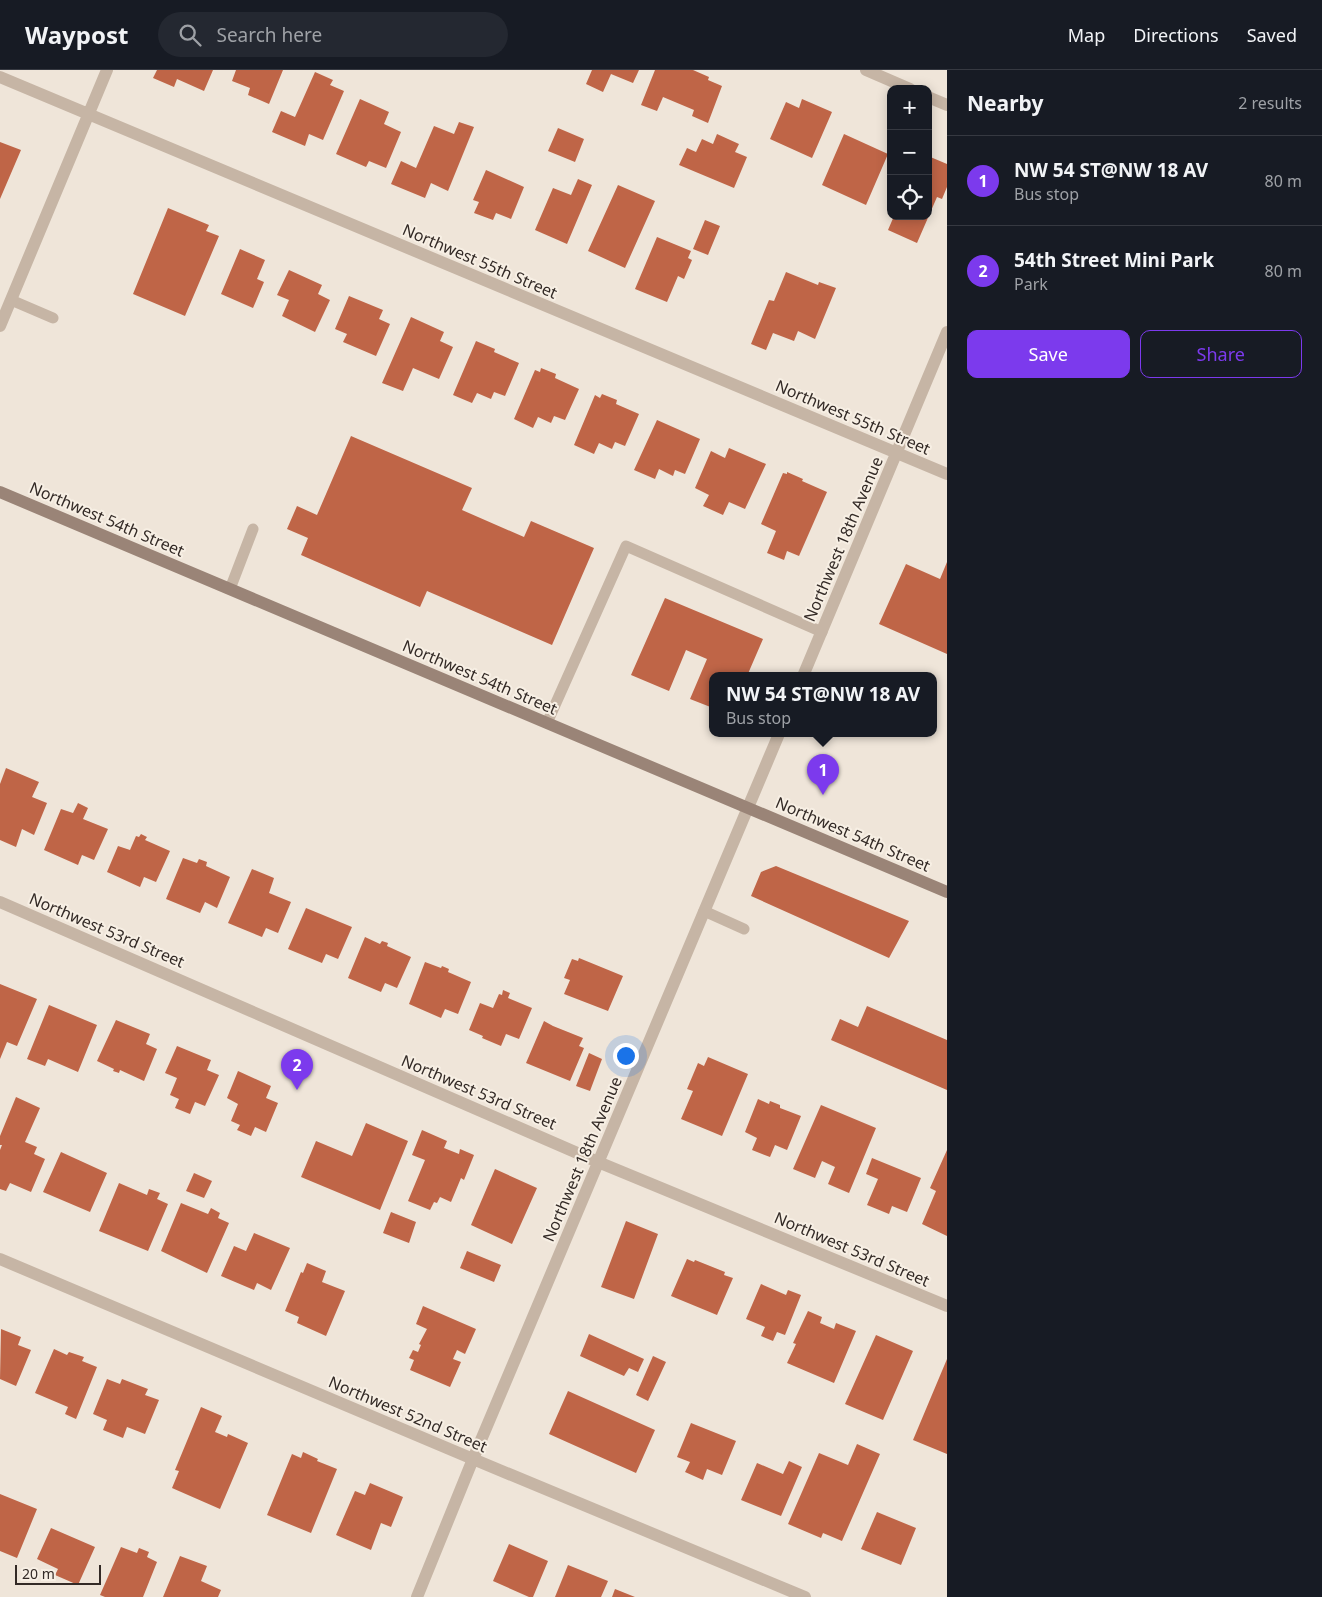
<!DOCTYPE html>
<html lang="en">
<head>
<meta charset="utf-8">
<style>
  :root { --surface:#171b24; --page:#242831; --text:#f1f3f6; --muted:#9ea1a6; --line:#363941; --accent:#7c3aed }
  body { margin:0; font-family:"Noto Sans",sans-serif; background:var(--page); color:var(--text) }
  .controls { position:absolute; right:15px; top:15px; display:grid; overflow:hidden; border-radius:10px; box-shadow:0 2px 12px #0003 }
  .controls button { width:45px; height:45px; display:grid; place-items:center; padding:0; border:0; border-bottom:1px solid var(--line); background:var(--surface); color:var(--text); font:25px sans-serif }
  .scale { position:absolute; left:15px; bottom:12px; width:86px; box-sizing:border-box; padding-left:5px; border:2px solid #332a26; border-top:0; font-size:14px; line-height:18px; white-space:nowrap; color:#332a26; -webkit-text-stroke:4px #f7efe4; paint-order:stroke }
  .you { position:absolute; left:625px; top:985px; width:18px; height:18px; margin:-12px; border:4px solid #fff; border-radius:50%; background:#1a73e8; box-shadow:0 0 0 8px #1a73e833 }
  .badge { display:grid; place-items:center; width:32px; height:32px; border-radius:50%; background:var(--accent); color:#fff; font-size:16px; font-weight:700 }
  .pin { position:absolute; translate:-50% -41px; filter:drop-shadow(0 1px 2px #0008) }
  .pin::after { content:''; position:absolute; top:26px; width:18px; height:15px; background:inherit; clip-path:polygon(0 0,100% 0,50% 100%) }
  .popup { position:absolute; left:709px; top:602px; width:228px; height:65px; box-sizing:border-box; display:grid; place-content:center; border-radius:10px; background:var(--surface); filter:drop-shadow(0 1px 4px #0005); font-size:16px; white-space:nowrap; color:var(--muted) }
  .popup b { font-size:19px; color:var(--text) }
  .popup::after { content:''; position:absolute; left:50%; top:100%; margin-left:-10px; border:10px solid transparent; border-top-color:var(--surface) }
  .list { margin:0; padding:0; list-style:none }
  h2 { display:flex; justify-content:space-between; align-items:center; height:65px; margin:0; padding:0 20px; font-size:21px }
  h2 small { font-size:16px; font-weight:400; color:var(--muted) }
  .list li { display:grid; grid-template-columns:32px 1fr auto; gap:15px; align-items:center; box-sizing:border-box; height:90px; padding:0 20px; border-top:1px solid var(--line) }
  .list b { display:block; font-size:19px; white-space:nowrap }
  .list p { margin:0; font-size:16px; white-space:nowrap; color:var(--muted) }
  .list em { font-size:16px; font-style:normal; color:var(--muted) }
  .actions { display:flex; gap:10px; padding:15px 20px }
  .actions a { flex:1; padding:11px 0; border:1px solid var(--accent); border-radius:10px; text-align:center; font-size:18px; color:var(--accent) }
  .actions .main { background:var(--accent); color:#fff }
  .icon { flex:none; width:28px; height:28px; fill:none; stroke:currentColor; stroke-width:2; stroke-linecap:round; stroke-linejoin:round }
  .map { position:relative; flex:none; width:947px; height:1527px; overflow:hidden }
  header { display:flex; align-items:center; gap:30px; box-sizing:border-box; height:70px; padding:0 25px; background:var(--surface); border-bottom:1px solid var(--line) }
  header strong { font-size:24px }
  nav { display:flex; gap:28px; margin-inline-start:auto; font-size:18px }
  .search { width:350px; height:45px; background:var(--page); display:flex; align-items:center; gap:12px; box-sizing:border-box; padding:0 18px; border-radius:28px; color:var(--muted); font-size:19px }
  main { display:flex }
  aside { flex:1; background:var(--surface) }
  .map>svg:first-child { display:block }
</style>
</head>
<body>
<header>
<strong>Waypost</strong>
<div class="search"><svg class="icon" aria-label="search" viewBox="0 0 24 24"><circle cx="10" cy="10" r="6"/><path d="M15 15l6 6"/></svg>Search here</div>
<nav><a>Map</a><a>Directions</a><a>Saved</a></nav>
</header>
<main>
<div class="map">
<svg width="947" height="1527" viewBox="0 0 947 1527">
  <rect width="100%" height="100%" fill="#efe5d9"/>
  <!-- building -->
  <path fill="#bf6547" d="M157,0H213L204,21L177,9L174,17L153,8Z
    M236,0H283L269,34L248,25L250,18L232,11Z
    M592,0H639L633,13L611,4L603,22L586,14Z
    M655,0H693L709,7L708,10L722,16L708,53L692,46L694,40L663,27L657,41L641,35Z
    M315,2L333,10L330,15L344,21L323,70L309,64L305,76L272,62L281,41L295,47Z
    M360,29L389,42L384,54L401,62L386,98L369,91L366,97L336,84Z
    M802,29L832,42L812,88L770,69L786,32L799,38Z
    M459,52L474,57L448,121L431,113L425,128L391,114L401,91L416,98L434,56L454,64Z
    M558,58L584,69L575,92L548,81Z
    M717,64L739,74L735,82L747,87L734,118L679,95L687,78L696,82L702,69L713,74Z
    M844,64L888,84L866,135L822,115Z
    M0,72L21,80L0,129Z
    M928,86L947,94V117L942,129L937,127L917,173L888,160L894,146H928Z
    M486,100L524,117L511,149L496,143L493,150L474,143L479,132L473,130Z
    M578,109L592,115L567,174L535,160L553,118L571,125Z
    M618,115L655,131L625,198L588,181Z
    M168,138L209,155L206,161L219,166L185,246L133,224Z
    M705,150L720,156L708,185L693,179Z
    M657,167L691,181L688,188L692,190L684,209L678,206L667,232L635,219Z
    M240,179L265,190L257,209L264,212L253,238L221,224Z
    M289,200L322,215L318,224L330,230L315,262L282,246L289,230L277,225Z
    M786,202L818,215L819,212L836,218L815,269L798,261L794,271L773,263L766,280L751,274L769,230L774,231Z
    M349,226L383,240L379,249L390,254L376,286L343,272L347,264L335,259Z
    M411,247L444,262L440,271L453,277L439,309L413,298L403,321L382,313Z
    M476,271L495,279L494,282L519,293L505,326L494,322L491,329L477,323L472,333L453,325Z
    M541,298L556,304L555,308L579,319L565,350L554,346L551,353L538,347L533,358L514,349L535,300L540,302Z
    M602,324L617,330L616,334L639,344L625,376L615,372L612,379L599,373L594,384L574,375L595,325L600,328Z
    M657,350L700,369L685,404L675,400L673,406L659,399L655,409L634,400Z
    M351,366L472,418L462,440L524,467L531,451L594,478L552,575L427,521L420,537L301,485L308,468L287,459L297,436L317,445Z
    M729,378L766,394L745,439L729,432L723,445L703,436L709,425L695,418L711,381L725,388Z
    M787,402L803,409L802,411L827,422L799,486L787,481L784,490L767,483L776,461L761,454L783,403L787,404Z
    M947,492V584L879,554L906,494L940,509Z
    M665,528L763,569L747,606H713V638L690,629L707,589L686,580L669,621L631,605Z
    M6,698L39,712L32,727L47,733L34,765L22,759L16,777L0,770V714Z
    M78,733L88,738L83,749L108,759L94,790L82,785L78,795L44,780L61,739L73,743Z
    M141,764L147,767L145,770L170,781L156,812L144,807L140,817L107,802L118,776L130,780L136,766L139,767Z
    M183,788L197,793L199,789L207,792L206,796L230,807L217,838L205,832L200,843L166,829Z
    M776,796L909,851L889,888L751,826L761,802Z
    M252,799L274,808L269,823L291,832L278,863L266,858L262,867L228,853Z
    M306,838L352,857L338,889L326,884L322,893L288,879Z
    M365,867L380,874L382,871L388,873L387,876L411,887L397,918L385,913L381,922L348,908Z
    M579,888L623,906L608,941L564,924L570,910L564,908L572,889L578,891Z
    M425,892L441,898L442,896L449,899L448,902L471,912L458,944L445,939L441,948L409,934Z
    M0,914L37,929L17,976L7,972L0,989Z
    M503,920L510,923L508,928L532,938L519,969L506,964L501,976L482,968L483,966L469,960L480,933L493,938L499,924L502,925Z
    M49,935L97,955L78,1002L48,989L45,996L27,989Z
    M867,936L947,970V1020L831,970L840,949L858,957Z
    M116,950L150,964L146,974L157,979L144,1011L120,1000L119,1003L113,1001L114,999L97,991Z
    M544,951L553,956L583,968L579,976L584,978L570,1011L526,993Z
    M177,976L211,990L207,1000L219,1005L205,1036L195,1032L190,1044L175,1038L179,1029L170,1025L177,1008L165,1003Z
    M589,983L602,989L590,1021L576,1016Z
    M708,987L748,1004L722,1066L681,1049L693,1021L687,1019L698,993L704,996Z
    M238,1001L271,1016L266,1028L278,1033L266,1062L255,1057L251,1066L237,1060L240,1055L231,1051L238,1034L227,1028Z
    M16,1027L40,1038L25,1072L37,1077L34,1084L45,1089L31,1122L10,1113L6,1121L0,1119V1080L2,1075H0V1066Z
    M758,1029L769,1034L770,1031L780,1035V1038L801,1046L787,1080L775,1075L770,1087L752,1080L757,1068L745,1062Z
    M821,1035L876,1058L849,1123L828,1114L835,1097L822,1091L815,1108L793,1099Z
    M366,1053L408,1071L380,1140L301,1107L316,1071L352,1086Z
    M422,1060L447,1071L444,1078L459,1084L460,1079L474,1085L464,1110L461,1108L451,1132L440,1127L437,1133L434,1132L430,1140L408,1131L425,1090L412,1085Z
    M947,1080V1166L922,1154L936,1121L930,1118Z
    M61,1082L107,1103L90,1142L43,1122Z
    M872,1088L921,1108L907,1142L892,1136L889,1144L867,1135L878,1109L866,1104Z
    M495,1099L537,1118L512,1174L471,1155Z
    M194,1103L212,1111L204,1128L186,1121Z
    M119,1113L147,1125L149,1119L160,1123L157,1129L168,1134L148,1181L99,1161Z
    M181,1133L208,1144L211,1138L220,1143L218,1148L229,1153L207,1203L161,1181Z
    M391,1142L416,1152L409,1173L383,1163Z
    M626,1151L658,1164L634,1229L601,1217Z
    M254,1163L290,1178L271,1220L257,1213L254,1220L221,1206L234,1176L246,1181Z
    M467,1181L501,1195L494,1212L460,1198Z
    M687,1189L694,1192L695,1190L725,1202L724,1205L733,1208L717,1245L671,1226Z
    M307,1193L326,1201L322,1212L345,1221L326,1266L297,1253L299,1247L285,1241L301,1202L303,1203Z
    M761,1214L786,1225L788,1220L801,1225L785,1265L777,1262L773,1271L761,1266L765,1257L746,1249Z
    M423,1236L476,1259L465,1284L457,1280L453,1289L461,1292L450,1317L410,1300L414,1290L409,1288L413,1280L418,1282L421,1275L419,1274L427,1259L416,1254Z
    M808,1241L822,1247L820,1253L834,1259L836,1253L856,1261L834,1313L787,1293L796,1274L793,1273Z
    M1,1259L21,1267L18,1275L31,1280L16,1316L0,1309Z
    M589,1264L644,1289L638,1302L629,1298L624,1306L580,1286Z
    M876,1265L913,1281L883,1350L845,1334Z
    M54,1279L67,1285L69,1282L84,1287L82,1291L97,1297L76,1349L65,1344L68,1337L35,1323Z
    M653,1286L666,1292L648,1331L636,1325Z
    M947,1289V1384L913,1370Z
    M107,1309L120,1314L122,1309L148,1319L145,1325L159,1330L145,1364L127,1357L123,1368L103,1360L107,1350L93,1344Z
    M568,1321L655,1360L636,1403L549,1364Z
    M201,1337L222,1346L215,1362L227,1367L228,1364L248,1373L220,1439L172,1418L179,1401L175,1400Z
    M691,1353L736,1371L722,1405L707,1399L703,1410L685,1402L690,1392L677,1387Z
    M857,1374L880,1384L842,1471L823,1463L821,1468L788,1454L819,1383L848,1395Z
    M303,1382L318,1389L317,1391L337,1399L311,1463L267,1445L292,1384L301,1388Z
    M789,1391L802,1397L781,1446L741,1430L757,1393L783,1404Z
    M370,1413L403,1427L391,1457L381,1453L371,1480L336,1465L355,1421L365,1425Z
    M0,1424L37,1439L17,1488L0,1481Z
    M877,1442L916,1458L901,1495L861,1479Z
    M51,1458L95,1477L78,1515L55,1505L58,1499L37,1489Z
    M509,1474L548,1491L533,1527H529L493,1511Z
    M121,1477L137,1483L139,1478L149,1482L147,1487L157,1492L143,1527H105L100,1525Z
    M180,1486L207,1496L201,1511L221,1520L218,1527H163Z
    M568,1495L608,1511L601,1527H555Z
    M615,1519L635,1527H612Z"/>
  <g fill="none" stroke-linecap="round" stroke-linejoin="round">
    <!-- service -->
    <path stroke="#c6b5a5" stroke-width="11" d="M11,230L53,248
      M230,519L253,459
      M547,653L626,476L822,562
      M704,841L744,859"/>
    <!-- minor -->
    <path stroke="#c6b5a5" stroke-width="12" d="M866,0L910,19
      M0,7L947,404
      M928,27L947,35
      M0,256L107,0
      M803,606L947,262
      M0,832L598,1092L947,1236
      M0,1189L473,1389L805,1527
      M417,1527L473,1389L779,664"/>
    <!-- secondary -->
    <path stroke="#9a8477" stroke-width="12" d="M0,422L947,822"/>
  </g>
  <g text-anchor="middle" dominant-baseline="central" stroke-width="4" stroke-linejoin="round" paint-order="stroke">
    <!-- street labels -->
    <g font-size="16" fill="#332a26" stroke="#f7efe4">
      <text transform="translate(480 191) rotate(23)">Northwest 55th Street</text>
      <text transform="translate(853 347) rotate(23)">Northwest 55th Street</text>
      <text transform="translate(107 449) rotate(23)">Northwest 54th Street</text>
      <text transform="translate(843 469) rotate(-67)">Northwest 18th Avenue</text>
      <text transform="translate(480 607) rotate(23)">Northwest 54th Street</text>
      <text transform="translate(853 764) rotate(23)">Northwest 54th Street</text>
      <text transform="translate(107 860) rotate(23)">Northwest 53rd Street</text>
      <text transform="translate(479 1022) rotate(23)">Northwest 53rd Street</text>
      <text transform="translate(582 1089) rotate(-67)">Northwest 18th Avenue</text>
      <text transform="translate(852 1179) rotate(23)">Northwest 53rd Street</text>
      <text transform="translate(408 1344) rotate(23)">Northwest 52nd Street</text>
    </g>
  </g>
</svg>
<div class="controls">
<button>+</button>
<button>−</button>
<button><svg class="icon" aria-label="locate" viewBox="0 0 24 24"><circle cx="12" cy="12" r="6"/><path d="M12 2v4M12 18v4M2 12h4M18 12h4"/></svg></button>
</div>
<div class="scale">20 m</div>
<div class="you"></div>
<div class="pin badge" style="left:823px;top:725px">1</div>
<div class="popup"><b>NW 54 ST@NW 18 AV</b>Bus stop</div>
<div class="pin badge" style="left:297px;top:1020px">2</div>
</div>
<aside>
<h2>Nearby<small>2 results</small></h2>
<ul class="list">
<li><span class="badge">1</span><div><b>NW 54 ST@NW 18 AV</b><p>Bus stop</p></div><em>80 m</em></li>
<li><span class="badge">2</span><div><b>54th Street Mini Park</b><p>Park</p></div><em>80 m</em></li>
</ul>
<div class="actions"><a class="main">Save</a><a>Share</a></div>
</aside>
</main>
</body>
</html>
